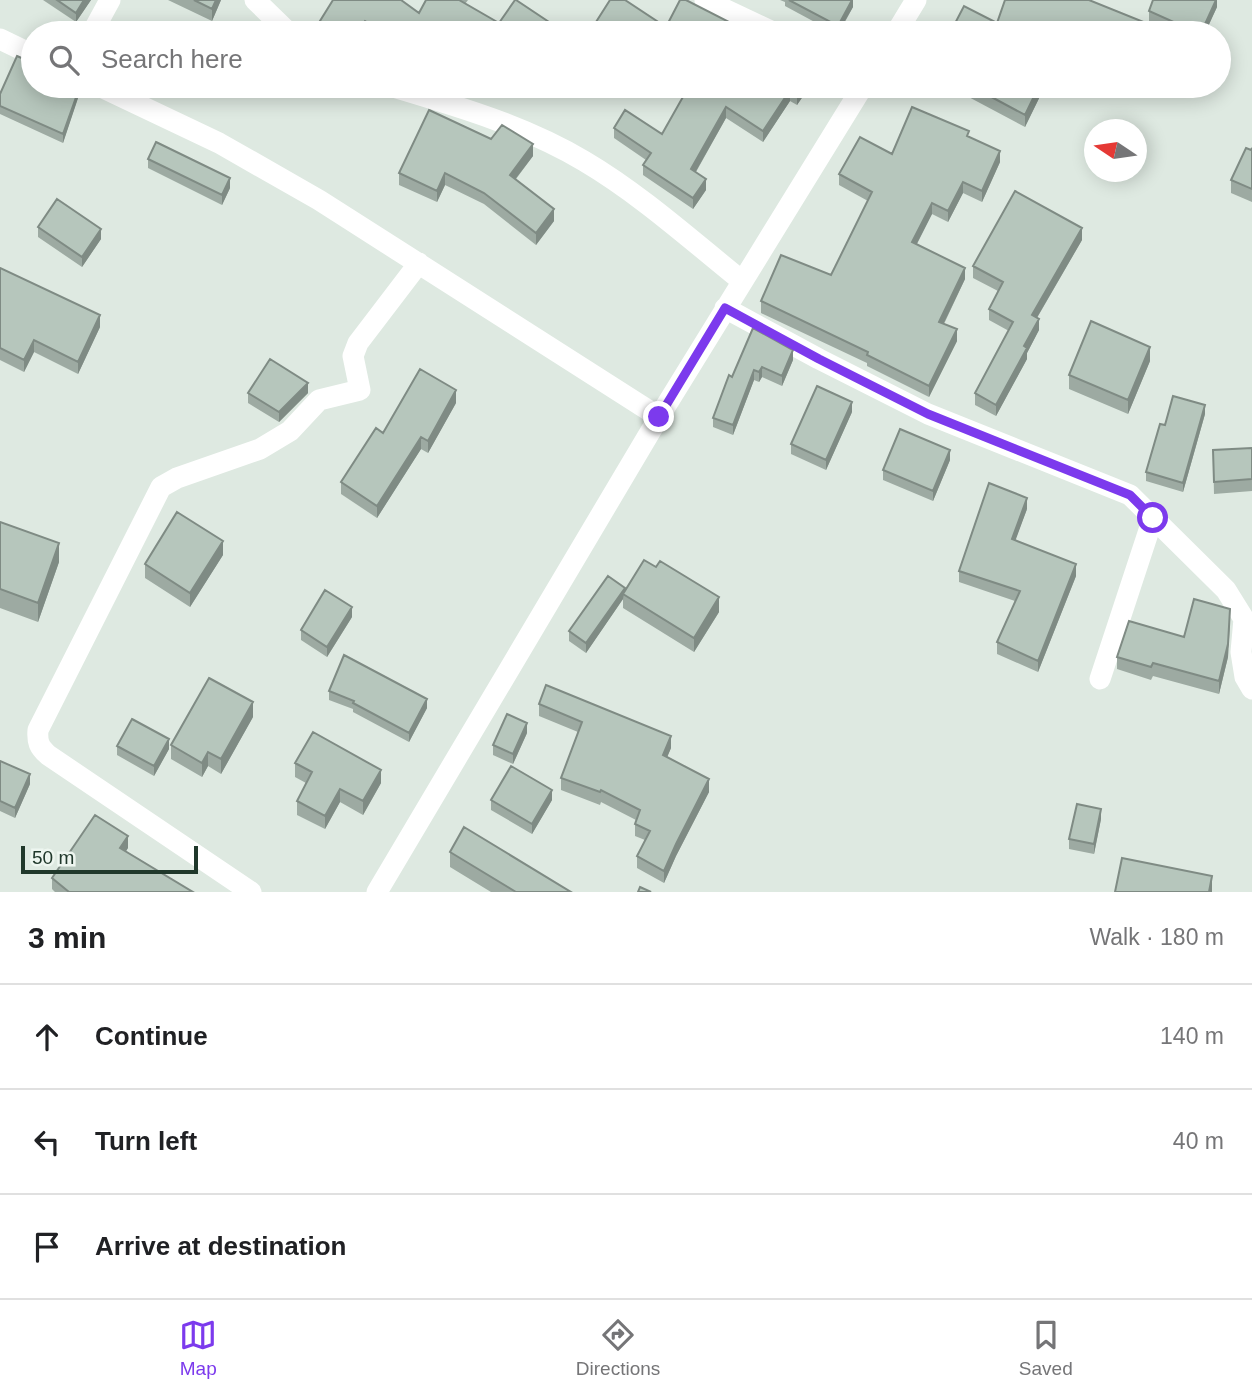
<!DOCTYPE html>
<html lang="en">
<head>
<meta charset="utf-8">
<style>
  :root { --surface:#fff; --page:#f6f6f6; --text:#202124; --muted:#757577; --line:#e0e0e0; --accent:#7c3aed }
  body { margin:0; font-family:Helvetica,sans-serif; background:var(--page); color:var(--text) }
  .compass { position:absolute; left:1084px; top:119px; width:63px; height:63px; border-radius:50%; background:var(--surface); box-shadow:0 4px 18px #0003; rotate:283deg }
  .scale { position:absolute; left:21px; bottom:18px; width:177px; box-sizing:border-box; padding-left:7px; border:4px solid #20382b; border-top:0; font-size:19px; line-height:24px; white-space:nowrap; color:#20382b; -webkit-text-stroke:5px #eef6f0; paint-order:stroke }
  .stop { position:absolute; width:21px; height:21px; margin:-16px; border:5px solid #7c3aed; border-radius:50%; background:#fff }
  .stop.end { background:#7c3aed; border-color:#fff; box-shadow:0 2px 7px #0008 }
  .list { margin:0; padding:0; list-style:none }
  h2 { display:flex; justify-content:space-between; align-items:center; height:91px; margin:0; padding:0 28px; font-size:30px }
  h2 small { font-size:23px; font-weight:400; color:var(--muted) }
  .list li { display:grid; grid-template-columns:46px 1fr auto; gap:21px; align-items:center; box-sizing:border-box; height:105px; padding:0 28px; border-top:2px solid var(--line) }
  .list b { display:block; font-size:26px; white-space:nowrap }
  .list em { font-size:23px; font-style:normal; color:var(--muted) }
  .icon { flex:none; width:38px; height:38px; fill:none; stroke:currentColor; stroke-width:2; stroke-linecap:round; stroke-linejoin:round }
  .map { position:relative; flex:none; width:1252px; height:892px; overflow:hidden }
  .search { position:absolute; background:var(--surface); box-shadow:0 4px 18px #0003; left:21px; right:21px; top:21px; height:77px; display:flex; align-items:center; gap:18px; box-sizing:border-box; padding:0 24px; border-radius:38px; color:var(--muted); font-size:26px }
  .sheet { height:406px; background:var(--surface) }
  nav { display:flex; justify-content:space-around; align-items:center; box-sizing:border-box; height:98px; border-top:2px solid var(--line); background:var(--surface); font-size:19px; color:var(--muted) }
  nav a { display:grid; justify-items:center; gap:4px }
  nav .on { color:var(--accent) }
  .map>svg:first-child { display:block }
</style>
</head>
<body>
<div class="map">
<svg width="1252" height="892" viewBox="0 0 1252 892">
  <rect width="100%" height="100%" fill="#dee9e1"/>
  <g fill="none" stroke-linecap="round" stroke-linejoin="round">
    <!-- street -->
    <path stroke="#fff" stroke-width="21" d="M255,0L289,33
      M705,0L775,33
      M92,33L110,0
      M896,33L916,0
      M0,39L33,55
      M99,86L219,143L319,200L659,417
      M390,86C457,106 523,125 584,161C640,194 691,240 742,281
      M725,308L819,359L928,414L1130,495L1226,590L1244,619L1241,652L1245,677L1252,689
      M1100,679L1153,518
      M251,892L48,755C39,747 37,742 38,730L161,487L177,478L260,449L290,431L319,400L360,390L353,356L358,343L419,263
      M377,892L659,417L863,86"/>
  </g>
  <!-- wall -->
  <path fill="#9daaa2" d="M43,0H91L76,22Z
    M168,0H221L212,21Z
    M426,0H468L465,4L499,23L552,33H315V29L419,13Z
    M780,0H853V7L839,33H835L785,6V2Z
    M1217,0V7L1205,33H1176L1149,21V11Z
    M82,86L63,143L0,114V94Z
    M490,86H504L499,92Z
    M507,86H518L514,91Z
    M664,86H810L797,105L790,101L763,142L726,118L696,172L706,190L693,209L643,175V165L646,160L614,138V128L662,134L684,96Z
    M948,86H1045L1025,127Z
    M1119,86H1135L1132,92Z
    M969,136L1000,162L982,202L963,193L948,222L932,214L917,244L965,279L944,324L957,341L929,397L867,366V363L761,313V301L831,275L868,201L839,185V174L892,154Z
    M491,139L533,156L516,179L554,221L536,245L484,204L445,185L437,202L399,185V173Z
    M1252,148V202L1231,193V180Z
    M148,159L230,188L222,205L148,168Z
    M38,227L101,239L82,267L38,237Z
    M1082,240L1037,318L1039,330L1027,353V359L996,416L975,405V393L1009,331L989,320V309L998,291L973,278V266Z
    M0,268L100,327L78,374L34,352L24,372L0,360Z
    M793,350V360L782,386L762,377L759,382L754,380L733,435L713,427V418L732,377Z
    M1150,361L1128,414L1069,389V375Z
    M248,393H308L279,422L248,403Z
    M456,403L428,453L421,449L377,518L341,494V482L383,433Z
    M852,412L826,470L791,454V444Z
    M1205,414L1183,492L1146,481V472L1165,425Z
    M1252,448V491L1214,494L1213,450Z
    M950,460L933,501L883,480V470Z
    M1027,509L1015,540L1076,576L1038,672L997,654V642L1015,601L959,582V571Z
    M0,522L59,562L38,622L0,608Z
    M223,555L190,607L145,578V564Z
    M625,591L719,612L694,652L623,608V599L586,653L569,641V631Z
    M352,617L327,657L301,640V630Z
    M1230,622L1228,657L1219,694L1153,676L1151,680L1117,669V657Z
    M329,691L427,708L409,742L353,712V709L329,700Z
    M539,704L671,748L667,757L709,792L676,856L664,883L637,868V856L645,840L635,836V824L636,820L601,802L600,805L561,790V778L578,732L539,716Z
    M253,717L221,774L208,766L202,777L171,759V745Z
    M527,733L513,764L493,755V745Z
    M117,746L169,749L154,776L117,755Z
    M0,761L30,784L15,818L0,811Z
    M295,763L381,783L363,815L340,802L325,829L297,815V801L306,783L295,777Z
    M491,800H552L532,834L491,810Z
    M1101,819L1094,854L1069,849V839Z
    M128,848L126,851L193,892H55L52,889V878Z
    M450,852L571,892H491L450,867Z"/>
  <!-- shaded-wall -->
  <path fill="#7f8b84" d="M84,0H91L76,22V13Z
    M216,0H221L212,21V9Z
    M852,0H853V7L838,33V26Z
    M1216,0H1217V7L1205,33H1201Z
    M365,21V33H357Z
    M552,24V33H546Z
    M80,86H82L63,143V134Z
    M803,86H810L797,105V94Z
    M1039,86H1045L1025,127V115Z
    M790,90V101L763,142V131Z
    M726,107V118L691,180V169Z
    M533,144V156L510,186V175Z
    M1000,151V162L982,202V191Z
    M445,173V185L437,202V191Z
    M230,178V188L222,205V195Z
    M706,179V190L693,209V198Z
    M963,182V193L948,222V211Z
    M932,203V214L912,253V242Z
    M554,209V221L536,245V233Z
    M1082,228V240L1032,326V315Z
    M101,229V239L82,267V257Z
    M965,268V279L939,333V322Z
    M100,315V327L78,374V362Z
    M1039,319V330L1027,353V359L996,416V405L1024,346Z
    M957,329V341L929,397V386Z
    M34,340V352L24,372V360Z
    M1150,347V361L1128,414V400Z
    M793,350V360L782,386V376Z
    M762,367V377L759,382V372Z
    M754,370V380L733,435V425Z
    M308,383V393L279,422V412Z
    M456,390V403L428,453V441Z
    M852,402V412L826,470V460Z
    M1205,405V414L1183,492V483Z
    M421,437V449L377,518V506Z
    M950,450V460L933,501V491Z
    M1027,498V509L1012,550V539Z
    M223,541V555L190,607V593Z
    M59,543V562L38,622V603Z
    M1076,564V576L1038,672V661Z
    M625,588L623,599L586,653V643Z
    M719,597V612L694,652V638Z
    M352,607V617L327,657V647Z
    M1230,609L1228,657L1219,694V681Z
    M427,699V708L409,742V733Z
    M253,702V717L221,774V759Z
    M527,723V733L513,764V754Z
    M671,736V748L663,767V755Z
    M169,739V749L154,776V766Z
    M208,752V766L202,777V763Z
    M381,770V783L363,815V801Z
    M30,774V784L15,818V808Z
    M709,779V792L676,856L664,883V871L676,844Z
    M340,789V802L325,829V816Z
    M552,790V800L532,834V824Z
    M1101,809V819L1094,854V844Z
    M128,836V848L120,860V848Z
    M1212,876V892H1209Z"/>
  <!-- building -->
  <path fill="#b6c6bc" stroke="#7f8b84" stroke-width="2" d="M57,0H84L76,13Z
    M194,0H216L212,9Z
    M333,0H401L419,13L426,0H459L499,23L515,0H516L552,24L546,33H385L365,21L357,33H321L315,29Z
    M610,0H625L666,27L680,0H686L739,27L748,33H589Z
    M789,0H852L838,26Z
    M1005,0H1089L1156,27L1153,33H1070L1066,32L1065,33H950L964,6L997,23Z
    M1153,0H1216L1201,33H1198L1149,11Z
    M17,56L33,63V86H80L63,134L0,106V94Z
    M684,86H803L797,94L790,90L763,131L726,107L691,169L706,179L693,198L643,165L651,153L614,128L625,110L662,134L688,88Z
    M971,86H1039L1025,115Z
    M912,107L969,131L967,136L1000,151L982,191L963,182L948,211L932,203L912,242L965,268L939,322L957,329L929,386L867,355L868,352L761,301L781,255L831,275L872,192L839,174L860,137L892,154Z
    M429,110L491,139L502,125L533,144L510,175L554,209L536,233L484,193L445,173L437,191L399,173Z
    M156,142L230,178L222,195L148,159Z
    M1246,148L1251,150L1252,148V189L1231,180Z
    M1015,191L1082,228L1032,315L1039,319L1024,346L1027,348L996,405L975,393L1013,322L989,309L1003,282L973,266Z
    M57,199L101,229L82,257L38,227Z
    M0,268L100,315L78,362L34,340L24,360L0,348Z
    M1091,321L1150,347L1128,400L1069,375Z
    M753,328L793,350L782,376L762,367L759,372L754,370L733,425L713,418L729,375L732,377Z
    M270,359L308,383L279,412L248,393Z
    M420,369L456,390L428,441L421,437L377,506L341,482L376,428L383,433Z
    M817,386L852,402L826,460L791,444Z
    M1173,396L1205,405L1183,483L1146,472L1160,424L1165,425Z
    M900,429L950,450L933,491L883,470Z
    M1252,448V479L1214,482L1213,450Z
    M989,483L1027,498L1012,539L1076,564L1038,661L997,642L1020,591L959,571Z
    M177,512L223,541L190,593L145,564Z
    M0,522L59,543L38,603L0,589Z
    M644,560L656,567L660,561L719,597L694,638L623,594Z
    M608,576L625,588L586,643L569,631Z
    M325,590L352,607L327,647L301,630Z
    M1194,599L1230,609L1228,644L1219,681L1153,663L1151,667L1117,657L1129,621L1184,637Z
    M344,655L427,699L409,733L353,703L354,701L329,691Z
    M209,678L253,702L221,759L208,752L202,763L171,745Z
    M546,685L671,736L663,755L709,779L676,844L664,871L637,856L650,831L635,824L640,810L601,790L600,792L561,778L582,722L539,704Z
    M507,714L527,723L513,754L493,745Z
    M132,719L169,739L154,766L117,746Z
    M313,732L381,770L363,801L340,789L325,816L297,801L312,772L295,763Z
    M0,761L30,774L15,808L0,801Z
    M511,766L552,790L532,824L491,800Z
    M1077,804L1101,809L1094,844L1069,839Z
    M95,815L128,836L120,848L193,892H69L52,878Z
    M464,827L571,892H516L450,852Z
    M1122,858L1212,876L1209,892H1115Z
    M640,887L651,892H638Z"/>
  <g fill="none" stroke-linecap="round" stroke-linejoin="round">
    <!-- route -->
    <path stroke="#7c3aed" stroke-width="9" d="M659,417L725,308L819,359L928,414L1130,495L1153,518"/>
  </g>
</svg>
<svg class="compass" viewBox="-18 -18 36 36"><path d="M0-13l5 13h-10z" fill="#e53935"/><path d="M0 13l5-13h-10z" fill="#757577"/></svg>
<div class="scale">50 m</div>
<div class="stop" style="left:1153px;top:518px"></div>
<div class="stop end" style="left:659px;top:417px"></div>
<div class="search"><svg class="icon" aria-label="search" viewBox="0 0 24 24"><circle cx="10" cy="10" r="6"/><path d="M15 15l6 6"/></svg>Search here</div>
</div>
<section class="sheet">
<h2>3 min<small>Walk · 180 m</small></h2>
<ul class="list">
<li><svg class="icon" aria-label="ahead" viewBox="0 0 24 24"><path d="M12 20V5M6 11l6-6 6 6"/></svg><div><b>Continue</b></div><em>140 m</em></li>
<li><svg class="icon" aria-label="left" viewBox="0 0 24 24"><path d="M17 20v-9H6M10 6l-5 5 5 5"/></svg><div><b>Turn left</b></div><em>40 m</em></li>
<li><svg class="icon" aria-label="arrive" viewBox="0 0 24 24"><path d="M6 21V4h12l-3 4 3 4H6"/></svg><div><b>Arrive at destination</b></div></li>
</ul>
</section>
<nav>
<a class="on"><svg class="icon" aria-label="map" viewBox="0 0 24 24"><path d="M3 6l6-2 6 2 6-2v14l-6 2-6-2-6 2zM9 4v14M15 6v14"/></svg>Map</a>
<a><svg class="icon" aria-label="directions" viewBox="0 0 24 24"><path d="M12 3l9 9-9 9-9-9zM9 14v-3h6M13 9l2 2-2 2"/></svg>Directions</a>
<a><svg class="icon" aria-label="saved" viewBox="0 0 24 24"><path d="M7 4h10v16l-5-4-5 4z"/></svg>Saved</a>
</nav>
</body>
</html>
